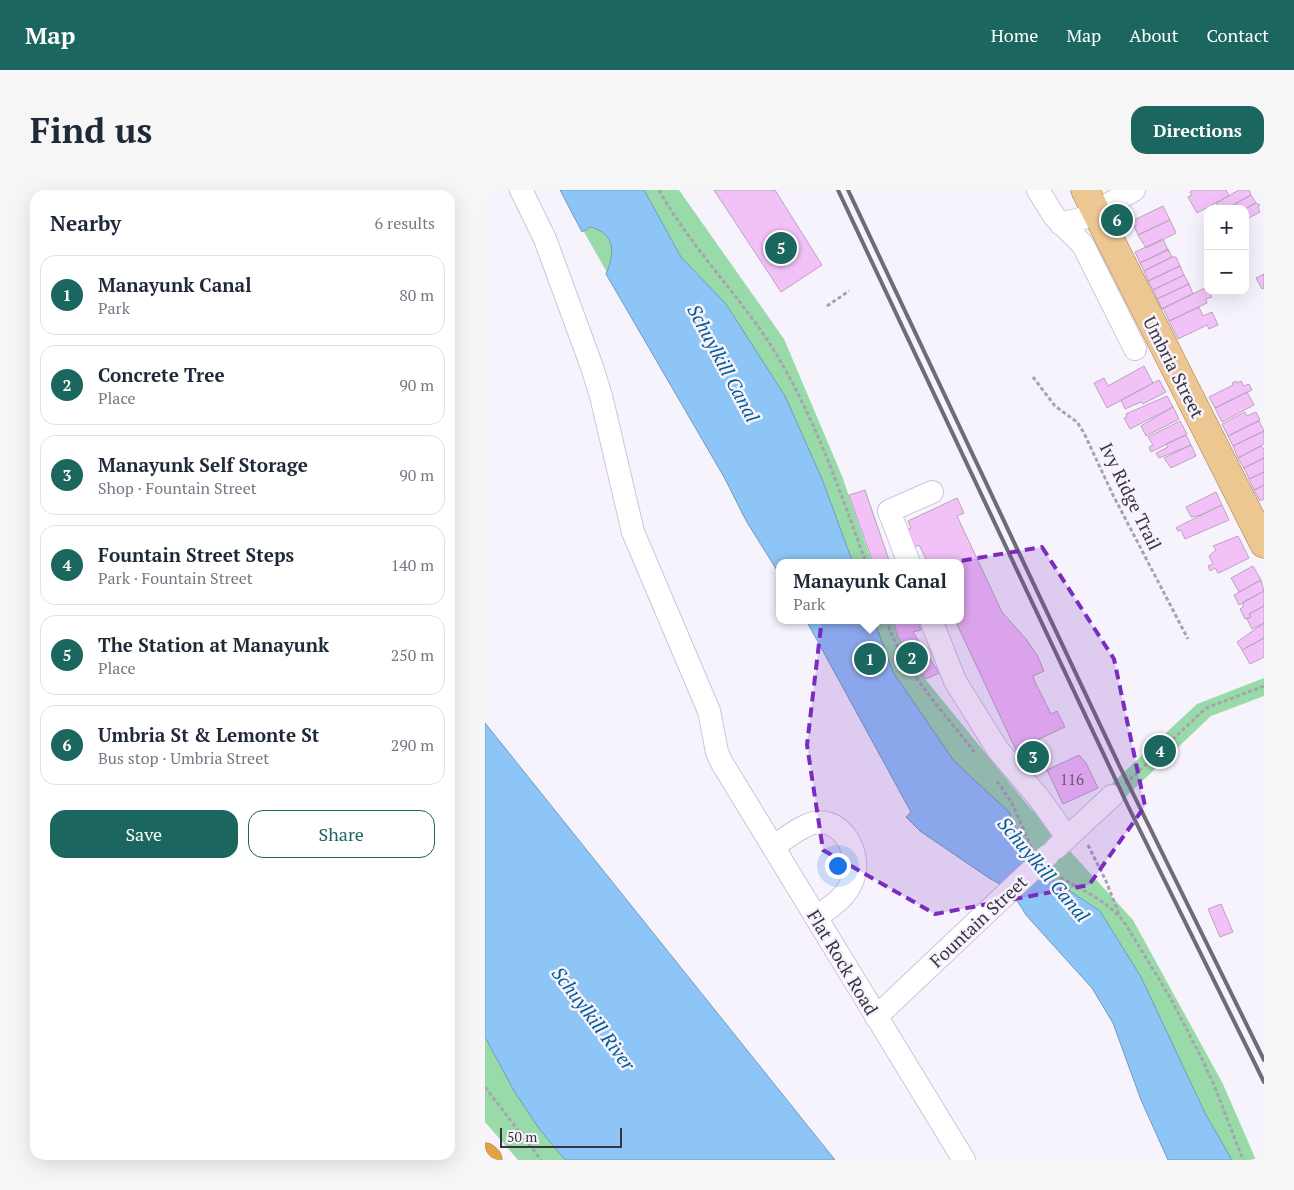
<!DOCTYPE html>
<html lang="en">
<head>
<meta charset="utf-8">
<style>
  :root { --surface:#fff; --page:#f6f6f7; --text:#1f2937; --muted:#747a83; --line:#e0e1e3; --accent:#1b665f }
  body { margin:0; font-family:"PT Serif",serif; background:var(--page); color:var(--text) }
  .controls { position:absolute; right:15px; top:15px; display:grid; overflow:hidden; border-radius:10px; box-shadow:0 5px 20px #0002 }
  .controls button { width:45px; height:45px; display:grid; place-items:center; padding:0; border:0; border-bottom:1px solid var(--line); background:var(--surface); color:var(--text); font:25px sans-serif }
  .scale { position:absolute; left:15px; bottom:12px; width:122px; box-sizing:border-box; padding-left:5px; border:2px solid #39343f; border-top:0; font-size:14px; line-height:18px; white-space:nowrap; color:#39343f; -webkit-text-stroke:4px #f7f3fd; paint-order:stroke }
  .you { position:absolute; left:352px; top:675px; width:18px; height:18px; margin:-12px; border:4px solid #fff; border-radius:50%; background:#1a73e8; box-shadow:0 0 0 8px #1a73e833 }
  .badge { display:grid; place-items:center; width:32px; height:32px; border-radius:50%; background:var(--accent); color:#fff; font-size:16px; font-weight:700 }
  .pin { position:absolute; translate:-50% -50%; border:2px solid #fff; box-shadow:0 1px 5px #0006 }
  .popup { position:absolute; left:291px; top:369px; width:188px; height:65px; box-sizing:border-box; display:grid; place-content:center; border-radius:10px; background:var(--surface); filter:drop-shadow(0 1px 4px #0005); font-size:16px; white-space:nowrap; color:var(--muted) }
  .popup b { font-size:19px; color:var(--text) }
  .popup::after { content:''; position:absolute; left:50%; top:100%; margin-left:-10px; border:10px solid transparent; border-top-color:var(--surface) }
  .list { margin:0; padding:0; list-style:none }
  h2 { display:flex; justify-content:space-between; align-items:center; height:65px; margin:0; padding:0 20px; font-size:21px }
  h2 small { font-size:16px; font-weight:400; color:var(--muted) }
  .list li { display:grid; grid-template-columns:32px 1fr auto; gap:15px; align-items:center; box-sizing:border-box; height:80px; margin:0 10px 10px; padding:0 10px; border:1px solid var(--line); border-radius:15px }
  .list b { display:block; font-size:19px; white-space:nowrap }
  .list p { margin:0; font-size:16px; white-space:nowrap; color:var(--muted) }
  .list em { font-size:16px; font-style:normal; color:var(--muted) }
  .actions { display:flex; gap:10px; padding:15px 20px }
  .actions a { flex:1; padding:11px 0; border:1px solid var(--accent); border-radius:15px; text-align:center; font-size:18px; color:var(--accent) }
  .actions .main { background:var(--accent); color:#fff }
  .map { position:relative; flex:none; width:779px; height:970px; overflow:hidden; border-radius:15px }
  header { display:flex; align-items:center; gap:30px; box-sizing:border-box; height:70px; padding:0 25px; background:var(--accent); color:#fff }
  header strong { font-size:24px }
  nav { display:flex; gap:28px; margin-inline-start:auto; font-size:18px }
  .intro { display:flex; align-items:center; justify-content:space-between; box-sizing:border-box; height:120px; padding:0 30px }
  h1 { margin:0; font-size:35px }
  .button { padding:12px 22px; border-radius:15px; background:var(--accent); color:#fff; font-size:18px; font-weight:700 }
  main { display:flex; gap:30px; padding:0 30px }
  aside { flex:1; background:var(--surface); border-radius:15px; box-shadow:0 5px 20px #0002 }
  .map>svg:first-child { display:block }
</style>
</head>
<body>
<header>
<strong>Map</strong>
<nav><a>Home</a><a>Map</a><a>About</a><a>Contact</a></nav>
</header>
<div class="intro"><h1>Find us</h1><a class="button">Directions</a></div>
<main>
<aside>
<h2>Nearby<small>6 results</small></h2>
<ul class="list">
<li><span class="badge">1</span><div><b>Manayunk Canal</b><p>Park</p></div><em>80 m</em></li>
<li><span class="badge">2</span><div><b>Concrete Tree</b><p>Place</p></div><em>90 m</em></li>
<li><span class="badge">3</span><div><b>Manayunk Self Storage</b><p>Shop · Fountain Street</p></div><em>90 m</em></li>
<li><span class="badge">4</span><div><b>Fountain Street Steps</b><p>Park · Fountain Street</p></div><em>140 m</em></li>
<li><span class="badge">5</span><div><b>The Station at Manayunk</b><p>Place</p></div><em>250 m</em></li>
<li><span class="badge">6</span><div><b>Umbria St &amp; Lemonte St</b><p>Bus stop · Umbria Street</p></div><em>290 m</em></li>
</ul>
<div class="actions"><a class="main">Save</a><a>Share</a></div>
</aside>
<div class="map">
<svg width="779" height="970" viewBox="0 0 779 970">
  <rect width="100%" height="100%" fill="#f7f3fd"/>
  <!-- green -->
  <path fill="#98dba9" d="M75,0H194L299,149L357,286L387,373H295V385L257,324L239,287Z
    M321,430H407L413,447L441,490L541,613L648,730L738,894L771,970H683L656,910L628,833L607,798L541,725C532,709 521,696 504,688L435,641L421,627L426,622Z
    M779,488V506L726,526L631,616L623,597L712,514Z
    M0,847L55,940L80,970H33L0,932Z"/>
  <!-- water -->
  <path fill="#8dc6f6" stroke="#749abf" d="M75,0H159L196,67L241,114L300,206L337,289L368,373H295V385L263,334L239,287L121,84C130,64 131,43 105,37L97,42Z
    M321,430H389L408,482L469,571L524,622L540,659L565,688L615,721L656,787L720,923L747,970H683L656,910L628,833L607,798L541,725C532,709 521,696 504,688L435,641L421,627L426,622Z
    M0,533L350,970H80L55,940L29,901L0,847Z"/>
  <!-- building -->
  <path fill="#f2c1f7" stroke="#b9a5bb" d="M229,0H290L337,75L296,102Z
    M708,0H741L744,6L712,23L703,7L707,5L705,2Z
    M754,0H764L766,5L741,19H735L731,13Z
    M766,5L771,13L760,19H741Z
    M771,13L775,15L773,17L775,22L760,30V19Z
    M678,16L685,30L653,45L647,31Z
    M685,30L691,43L661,58L653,45Z
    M678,49L683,60L655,73L650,62Z
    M683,59L687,67L659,81L655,73Z
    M687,67H691L695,76L663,91L659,81Z
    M695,76L699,85L668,100L663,91Z
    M779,84V98L777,99L771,88Z
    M699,85L704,94L672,109L668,100Z
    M704,94L708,104L677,119L672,109Z
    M722,97L727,107L721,109L722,113L684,131L678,118Z
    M714,117L718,126L727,122L733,135L724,139L722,135L693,149L684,131Z
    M659,176L668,193L622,218L609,193L619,188L623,196Z
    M674,190L681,202L658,214L656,212L640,219L636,210Z
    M751,191L752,193L756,191L759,196L764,194L767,200L730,218L724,207L748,195L747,193Z
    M762,202L769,215L737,232L730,218Z
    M682,206L688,217L645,239L639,228L642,227L641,224Z
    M688,217L694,229L661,246L656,236Z
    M760,222L762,226L771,222L775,230L743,246L737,234Z
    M695,231L702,244L666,262L664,257L668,255L663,247Z
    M774,231L779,241L748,256L743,246Z
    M779,241V254L753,268L748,256Z
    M701,245L706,255L674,268L671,263L683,257L681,254Z
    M706,255L711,266L686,278L679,268Z
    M776,256L779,259V268L759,278L753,268Z
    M779,268V282L764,289L759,278Z
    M779,282V295L769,300L764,289Z
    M779,295V309L775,311L769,300Z
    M380,300L405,373H388L364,305Z
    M731,302L737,315L716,325L706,327L701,317Z
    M472,308L479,323L472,326L517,422L541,449L552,465L559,481L548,486L550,492L566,524L572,521L580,537L531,560L470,430H475V373H443L434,355L422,360L414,344L426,338L423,331Z
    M737,315L744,330L700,349L696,340L693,341L691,338L700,333Z
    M753,346L764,368L736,382L733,383L730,378L725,381L723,376L728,374L724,366L731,360L728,356Z
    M768,376L776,390L754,402L746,388Z
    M776,390L779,401L754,415L749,405Z
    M779,401V416L764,424L766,427L760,429L755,419L758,417V412Z
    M779,416V433L767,439L762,429L766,427L764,424Z
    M408,430H432L436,440L428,442L454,483L441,489L413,447Z
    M779,433V448L757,460L752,452Z
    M779,448V467L765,474L757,460Z
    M594,565L601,573L613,598L578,614L562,580Z
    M736,714L748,742L735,747L723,719Z"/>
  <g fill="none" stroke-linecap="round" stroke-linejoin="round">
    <defs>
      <path id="minor" d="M36,0L60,49L107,177L116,206L148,342L224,521L232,562L237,573L479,970
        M553,0L569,26L598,55L650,159
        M576,34L599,28L649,0
        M424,373L404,321L447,302
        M446,430L470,491L513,560L554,608L582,647
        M288,657C300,649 314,637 328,633C358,626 377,665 368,689C362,707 346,717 331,727
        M571,658L627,606
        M391,827L503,721"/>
      <path id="major" d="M600,0L779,354"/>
      <path id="highway" d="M0,967L3,970"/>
    </defs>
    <!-- minor casing -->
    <use href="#minor" stroke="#d0c4de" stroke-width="24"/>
    <!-- major casing -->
    <use href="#major" stroke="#a67b44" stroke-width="29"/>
    <!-- highway casing -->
    <use href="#highway" stroke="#a67b44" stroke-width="29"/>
    <!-- path -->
    <path stroke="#a8a4ae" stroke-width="3" stroke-dasharray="4 2.5" stroke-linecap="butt" d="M174,0C203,53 251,102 285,154C328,222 354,298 381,373
      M342,116L364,101
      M548,187L570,216L592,232L599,243L628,305L703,449
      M401,430C418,480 459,522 490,563
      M512,591L527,613L546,657
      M640,594L721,518L779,496
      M603,655L621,691L634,724
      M570,684C594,699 625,711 641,735L686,809L718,871L729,895L758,970
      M0,897L56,970"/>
    <!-- minor -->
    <use href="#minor" stroke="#fff" stroke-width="22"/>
    <!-- major -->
    <use href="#major" stroke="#edc791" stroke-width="28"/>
    <!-- highway -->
    <use href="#highway" stroke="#e1a147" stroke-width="28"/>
    <!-- rail -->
    <path stroke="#706c76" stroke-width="4" d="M353,0L643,616L779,892
      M363,0L634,575L779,870"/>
    <defs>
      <path id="minor-bridge" d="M503,721L563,665"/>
    </defs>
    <!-- minor-bridge casing -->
    <use href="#minor-bridge" stroke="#d0c4de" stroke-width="24" stroke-linecap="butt"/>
    <!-- minor-bridge -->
    <use href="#minor-bridge" stroke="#fff" stroke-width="22"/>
  </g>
  <!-- marked area -->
  <path fill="#7b2cbf" fill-opacity="0.2" stroke="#7b2cbf" stroke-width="4" stroke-dasharray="10 6" stroke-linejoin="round" d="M557,357L629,469L660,616L604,695L450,724L338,660L322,555L341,394Z"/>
  <g text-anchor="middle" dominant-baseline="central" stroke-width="5" stroke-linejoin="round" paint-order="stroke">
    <!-- number labels -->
    <g font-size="15" fill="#67576d">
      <text x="587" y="589">116</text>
    </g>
    <!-- street labels -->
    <g font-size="18" fill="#39343f" stroke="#f7f3fd">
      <text transform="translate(689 177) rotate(63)">Umbria Street</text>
      <text transform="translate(646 306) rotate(64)">Ivy Ridge Trail</text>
      <text transform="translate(493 731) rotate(-43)">Fountain Street</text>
      <text transform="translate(358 772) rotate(59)">Flat Rock Road</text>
    </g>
    <!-- water labels -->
    <g font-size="19" font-style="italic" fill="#005c92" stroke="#f7f3fd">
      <text transform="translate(239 173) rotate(62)">Schuylkill Canal</text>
      <text transform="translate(559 679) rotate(50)">Schuylkill Canal</text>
      <text transform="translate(109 828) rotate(53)">Schuylkill River</text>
    </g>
  </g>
</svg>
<div class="controls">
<button>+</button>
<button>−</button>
</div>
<div class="scale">50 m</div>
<div class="you"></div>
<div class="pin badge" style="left:385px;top:469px">1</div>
<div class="popup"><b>Manayunk Canal</b>Park</div>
<div class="pin badge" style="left:427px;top:468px">2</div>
<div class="pin badge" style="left:548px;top:567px">3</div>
<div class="pin badge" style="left:675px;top:561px">4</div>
<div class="pin badge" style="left:296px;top:58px">5</div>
<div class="pin badge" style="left:632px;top:30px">6</div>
</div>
</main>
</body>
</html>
